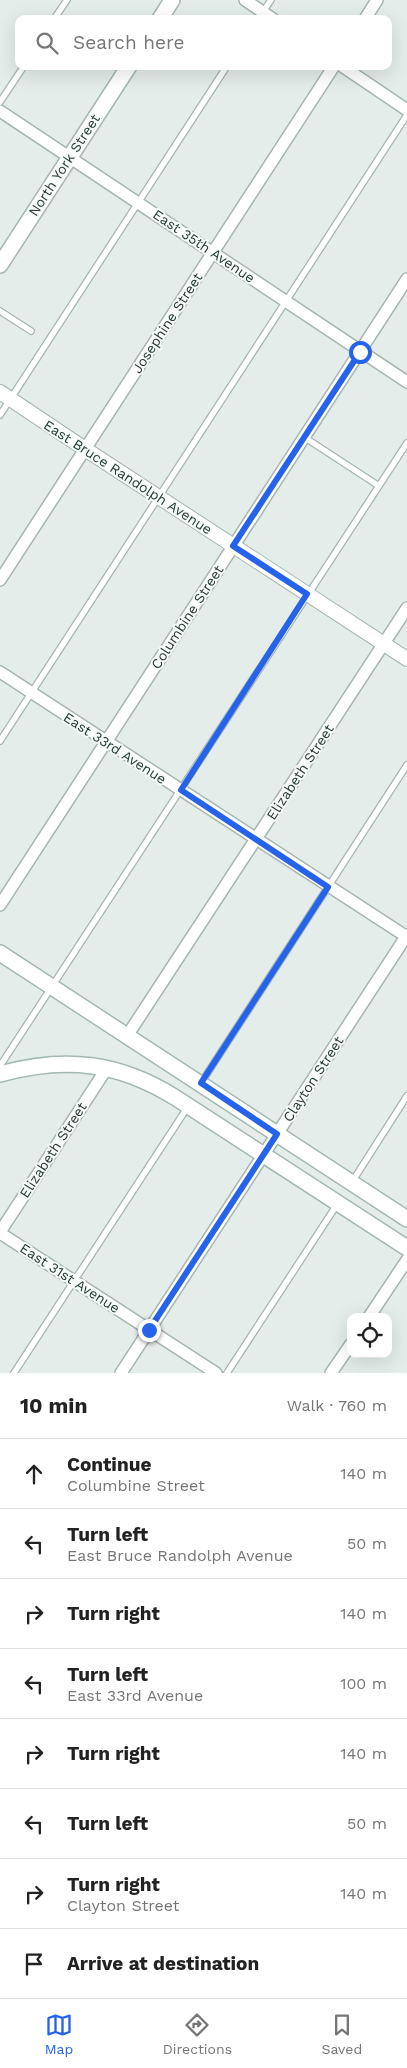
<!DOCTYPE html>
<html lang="en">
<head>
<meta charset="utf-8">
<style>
  :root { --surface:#fff; --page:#f2f2f2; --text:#222; --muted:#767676; --line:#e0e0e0; --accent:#2563eb }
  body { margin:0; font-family:"Work Sans",sans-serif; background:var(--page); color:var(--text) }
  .controls { position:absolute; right:15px; bottom:15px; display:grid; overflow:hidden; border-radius:10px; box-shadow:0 5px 20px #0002 }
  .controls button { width:45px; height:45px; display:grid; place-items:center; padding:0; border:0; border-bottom:1px solid var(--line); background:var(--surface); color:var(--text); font:25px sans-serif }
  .stop { position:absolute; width:15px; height:15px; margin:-11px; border:4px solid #2563eb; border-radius:50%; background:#fff }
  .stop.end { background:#2563eb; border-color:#fff; box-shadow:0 1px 5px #0008 }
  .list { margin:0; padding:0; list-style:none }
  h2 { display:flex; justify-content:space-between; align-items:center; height:65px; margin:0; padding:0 20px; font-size:21px }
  h2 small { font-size:16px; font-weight:400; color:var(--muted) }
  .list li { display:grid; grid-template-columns:32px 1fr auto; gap:15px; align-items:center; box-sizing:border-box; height:70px; padding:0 20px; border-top:1px solid var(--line) }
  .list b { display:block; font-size:19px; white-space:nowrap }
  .list p { margin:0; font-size:16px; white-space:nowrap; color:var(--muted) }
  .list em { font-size:16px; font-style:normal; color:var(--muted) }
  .icon { flex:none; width:28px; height:28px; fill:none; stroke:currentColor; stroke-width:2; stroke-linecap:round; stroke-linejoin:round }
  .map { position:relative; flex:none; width:407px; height:1373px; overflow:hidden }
  .search { position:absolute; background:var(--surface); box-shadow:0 5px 20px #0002; left:15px; right:15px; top:15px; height:55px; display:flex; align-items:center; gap:12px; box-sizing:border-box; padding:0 18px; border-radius:10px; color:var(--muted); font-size:19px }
  .sheet { height:625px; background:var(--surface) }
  nav { display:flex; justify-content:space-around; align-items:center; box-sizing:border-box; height:70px; border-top:1px solid var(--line); background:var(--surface); font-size:14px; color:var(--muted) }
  nav a { display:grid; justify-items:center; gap:2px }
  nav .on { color:var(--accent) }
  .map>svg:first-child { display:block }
</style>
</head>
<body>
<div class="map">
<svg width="407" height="1373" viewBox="0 0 407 1373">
  <rect width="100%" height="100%" fill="#e4ede9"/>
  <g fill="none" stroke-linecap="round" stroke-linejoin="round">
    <defs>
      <path id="service" d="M54,19L67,0
        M258,19L271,0
        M0,102L24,66
        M0,311L31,331
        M0,415L227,66
        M304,437L379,486
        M0,741L407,115
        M0,1066L407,443
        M201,1083L407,765
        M352,1182L407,1096
        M14,1373L187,1108
        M227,1373L338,1203"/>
      <path id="minor" d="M245,0L273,19
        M365,19L377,0
        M342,66L407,110
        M0,111L407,382
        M0,580L334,66
        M0,672L407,937
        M0,905L407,279
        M127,1036L407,608
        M0,1232L107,1068
        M0,1233L216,1373
        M369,1317L407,1260
        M121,1373L407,935
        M331,1373L351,1344"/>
      <path id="tertiary" d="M0,392L85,449L407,659"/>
      <path id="secondary" d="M160,19L172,0
        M0,265L129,66
        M0,953L407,1219
        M0,1074C65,1056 119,1062 176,1098L407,1248"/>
    </defs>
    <!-- service casing -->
    <use href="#service" stroke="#a7b5b0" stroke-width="8"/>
    <!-- minor casing -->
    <use href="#minor" stroke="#a7b5b0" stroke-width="14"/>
    <!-- tertiary casing -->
    <use href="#tertiary" stroke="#a7b5b0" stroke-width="16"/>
    <!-- secondary casing -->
    <use href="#secondary" stroke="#a3b8b1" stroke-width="18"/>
    <!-- service -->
    <use href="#service" stroke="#fff" stroke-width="5.5"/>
    <!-- minor -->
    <use href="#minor" stroke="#fff" stroke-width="11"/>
    <!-- tertiary -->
    <use href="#tertiary" stroke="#fff" stroke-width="14"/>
    <!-- secondary -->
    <use href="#secondary" stroke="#fff" stroke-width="15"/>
  </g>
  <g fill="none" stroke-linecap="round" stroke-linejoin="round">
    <!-- route -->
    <path stroke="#2563eb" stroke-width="6" d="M149,1330L277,1134L201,1083L328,887L181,790L307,594L233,546L360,352"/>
  </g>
  <g text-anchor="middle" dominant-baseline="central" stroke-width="4" stroke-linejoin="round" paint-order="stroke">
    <!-- street labels -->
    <g font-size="14" fill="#253d38" stroke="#f5f9f7">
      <text transform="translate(64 165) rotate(-57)">North York Street</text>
      <text transform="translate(204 246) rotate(34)">East 35th Avenue</text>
      <text transform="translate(167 323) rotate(-57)">Josephine Street</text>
      <text transform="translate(128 477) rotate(33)">East Bruce Randolph Avenue</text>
      <text transform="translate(187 617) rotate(-57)">Columbine Street</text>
      <text transform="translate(115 748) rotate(33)">East 33rd Avenue</text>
      <text transform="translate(300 772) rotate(-57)">Elizabeth Street</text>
      <text transform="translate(313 1079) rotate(-57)">Clayton Street</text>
      <text transform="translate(53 1150) rotate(-57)">Elizabeth Street</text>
      <text transform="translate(70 1278) rotate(33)">East 31st Avenue</text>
    </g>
  </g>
</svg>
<div class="controls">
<button><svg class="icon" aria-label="locate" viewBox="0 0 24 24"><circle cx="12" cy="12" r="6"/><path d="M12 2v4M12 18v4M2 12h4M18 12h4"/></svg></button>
</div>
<div class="stop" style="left:360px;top:352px"></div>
<div class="stop end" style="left:149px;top:1330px"></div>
<div class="search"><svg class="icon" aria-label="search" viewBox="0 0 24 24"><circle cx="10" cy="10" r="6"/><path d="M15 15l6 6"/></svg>Search here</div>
</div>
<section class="sheet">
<h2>10 min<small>Walk · 760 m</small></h2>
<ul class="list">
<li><svg class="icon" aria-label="ahead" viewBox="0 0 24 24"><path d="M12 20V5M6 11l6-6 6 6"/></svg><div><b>Continue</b><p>Columbine Street</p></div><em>140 m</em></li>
<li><svg class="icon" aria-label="left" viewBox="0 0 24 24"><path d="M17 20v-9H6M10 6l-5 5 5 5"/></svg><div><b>Turn left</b><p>East Bruce Randolph Avenue</p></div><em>50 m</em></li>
<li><svg class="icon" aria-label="right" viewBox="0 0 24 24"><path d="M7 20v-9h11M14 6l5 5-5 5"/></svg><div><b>Turn right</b></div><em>140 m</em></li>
<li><svg class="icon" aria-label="left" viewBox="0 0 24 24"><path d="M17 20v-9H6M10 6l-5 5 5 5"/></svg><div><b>Turn left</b><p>East 33rd Avenue</p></div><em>100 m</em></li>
<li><svg class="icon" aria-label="right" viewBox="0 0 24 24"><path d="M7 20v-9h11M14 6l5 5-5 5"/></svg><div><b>Turn right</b></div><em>140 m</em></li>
<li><svg class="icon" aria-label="left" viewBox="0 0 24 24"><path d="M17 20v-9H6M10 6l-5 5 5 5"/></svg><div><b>Turn left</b></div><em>50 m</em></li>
<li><svg class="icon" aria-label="right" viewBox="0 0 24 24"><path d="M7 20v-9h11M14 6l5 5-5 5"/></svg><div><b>Turn right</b><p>Clayton Street</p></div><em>140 m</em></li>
<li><svg class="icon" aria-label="arrive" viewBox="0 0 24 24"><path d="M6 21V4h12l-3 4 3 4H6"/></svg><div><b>Arrive at destination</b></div></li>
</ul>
</section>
<nav>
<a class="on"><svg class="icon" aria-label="map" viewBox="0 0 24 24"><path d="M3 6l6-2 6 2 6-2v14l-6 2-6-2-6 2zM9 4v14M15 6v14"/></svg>Map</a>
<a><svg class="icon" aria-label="directions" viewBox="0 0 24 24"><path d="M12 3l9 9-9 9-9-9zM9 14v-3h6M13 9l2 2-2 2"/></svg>Directions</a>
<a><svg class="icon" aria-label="saved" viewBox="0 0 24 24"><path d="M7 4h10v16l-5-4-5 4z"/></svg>Saved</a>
</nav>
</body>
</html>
